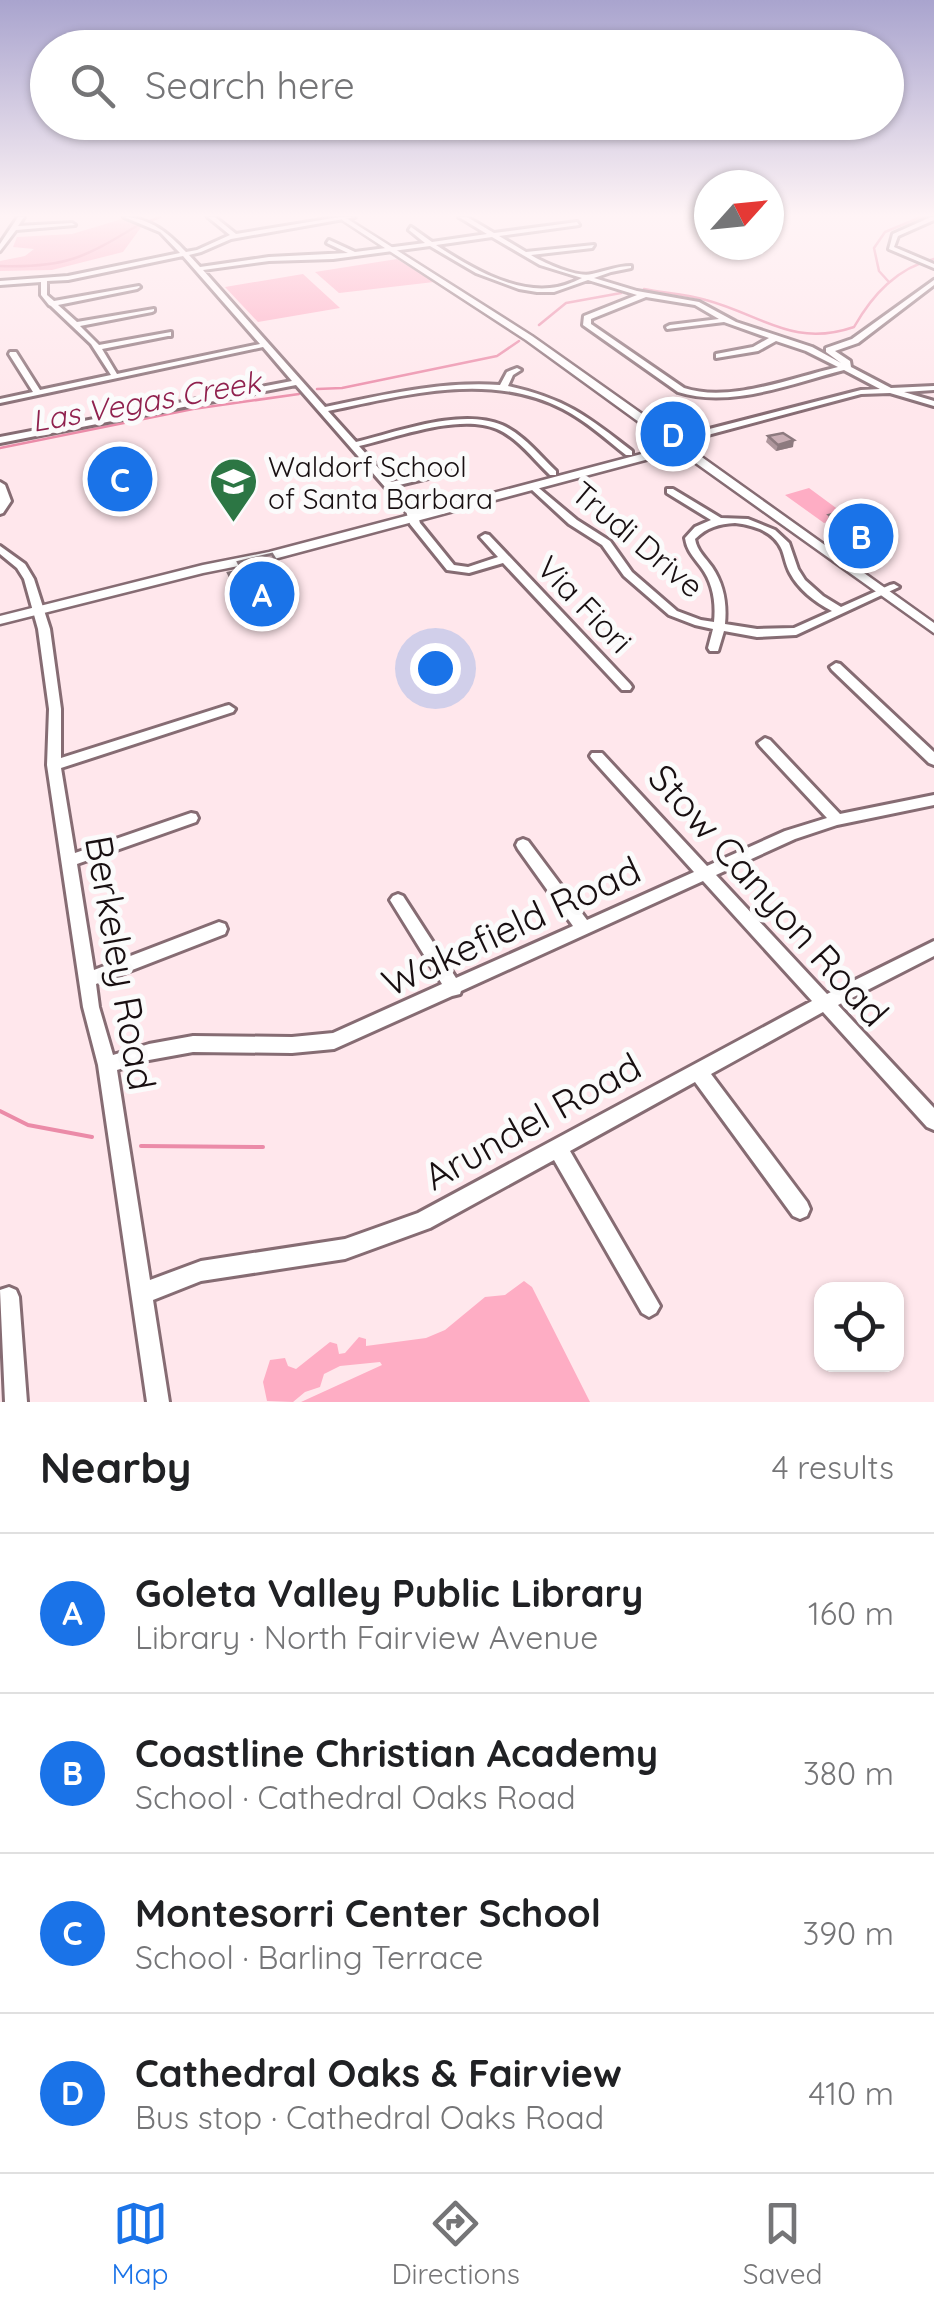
<!DOCTYPE html>
<html lang="en">
<head>
<meta charset="utf-8">
<style>
  :root { --surface:#fff; --page:#f2f2f2; --text:#202124; --muted:#757577; --line:#e0e0e0; --accent:#1a73e8 }
  body { margin:0; font-family:Quicksand,sans-serif; background:var(--page); color:var(--text) }
  .controls { position:absolute; right:30px; bottom:30px; display:grid; overflow:hidden; border-radius:20px; box-shadow:0 2px 8px #0004 }
  .controls button { width:90px; height:90px; display:grid; place-items:center; padding:0; border:0; border-bottom:2px solid var(--line); background:var(--surface); color:var(--text); font:50px sans-serif }
  .compass { position:absolute; left:694px; top:170px; width:90px; height:90px; border-radius:50%; background:var(--surface); box-shadow:0 2px 8px #0004; rotate:63deg }
  .you { position:absolute; left:435px; top:668px; width:35px; height:35px; margin:-25px; border:8px solid #fff; border-radius:50%; background:#1a73e8; box-shadow:0 0 0 15px #1a73e833 }
  .badge { display:grid; place-items:center; width:65px; height:65px; border-radius:50%; background:var(--accent); color:#fff; font-size:32px; font-weight:700 }
  .pin { position:absolute; translate:-50% -50%; border:5px solid #fff; box-shadow:0 2px 10px #0006 }
  .list { margin:0; padding:0; list-style:none }
  h2 { display:flex; justify-content:space-between; align-items:center; height:130px; margin:0; padding:0 40px; font-size:42px }
  h2 small { font-size:32px; font-weight:400; color:var(--muted) }
  .list li { display:grid; grid-template-columns:65px 1fr auto; gap:30px; align-items:center; box-sizing:border-box; height:160px; padding:0 40px; border-top:2px solid var(--line) }
  .list b { display:block; font-size:38px; white-space:nowrap }
  .list p { margin:0; font-size:32px; white-space:nowrap; color:var(--muted) }
  .list em { font-size:32px; font-style:normal; color:var(--muted) }
  .icon { flex:none; width:55px; height:55px; fill:none; stroke:currentColor; stroke-width:2; stroke-linecap:round; stroke-linejoin:round }
  .map { position:relative; flex:none; width:934px; height:1402px; overflow:hidden }
  .search { position:absolute; background:var(--surface); box-shadow:0 2px 8px #0004; left:30px; right:30px; top:30px; height:110px; display:flex; align-items:center; gap:25px; box-sizing:border-box; padding:0 35px; border-radius:55px; color:var(--muted); font-size:38px }
  .sheet { height:770px; background:var(--surface) }
  nav { display:flex; justify-content:space-around; align-items:center; box-sizing:border-box; height:140px; border-top:2px solid var(--line); background:var(--surface); font-size:28px; color:var(--muted) }
  nav a { display:grid; justify-items:center; gap:5px }
  nav .on { color:var(--accent) }
  .map>svg:first-child { display:block }
</style>
</head>
<body>
<div class="map">
<svg width="934" height="1402" viewBox="0 0 934 1402">
  <rect width="100%" height="100%" fill="#ffe7ec"/>
  <!-- green -->
  <path fill="#feadc4" d="M122,219L142,226L123,252L52,270L0,271V261L25,256L34,249L13,247L17,237L72,234Z
    M397,259L434,282L339,293L315,272Z
    M303,274L340,308L258,322L225,287Z
    M809,488L847,516L824,523L785,495Z
    M524,1281L532,1287L590,1402H301L382,1365L380,1362L340,1366L324,1374L320,1387L305,1392L293,1402L267,1401L263,1382L270,1360L285,1358L288,1366L296,1369L330,1342L337,1344L339,1354L345,1353L359,1337L366,1339V1346L426,1338L445,1330L485,1297L505,1295Z"/>
  <g fill="none" stroke-linecap="round" stroke-linejoin="round">
    <!-- stream-far1 -->
    <path stroke="#eb8ba8" stroke-width="2.5" d="M147,222L160,217
      M0,266C66,268 84,258 140,224
      M888,281L879,271L874,248L885,232L921,217
      M644,289C664,293 686,294 706,300C762,315 793,348 854,327C873,294 897,268 934,259
      M539,325L566,303L621,293
      M317,389L342,388L497,356L519,341
      M0,448L193,409L299,394"/>
    <!-- stream -->
    <path stroke="#eb8ba8" stroke-width="4" d="M0,1111L28,1125L92,1137
      M141,1146L263,1147"/>
    <defs>
      <path id="minor" d="M18,217H24L18,226L72,223L75,225L16,230L0,251V244Z
        M124,217C151,218 169,234 186,252L197,250L230,235L208,217H215L236,234L340,217H355L231,239L201,252L189,255L200,267L269,257L348,253L327,243L329,240L355,252L425,243L409,230L411,227L432,242L487,234L459,217H467L494,233L577,222L579,225L499,236L526,252L594,245L592,248L531,255C544,263 577,278 592,274C606,271 617,266 631,266V268L611,272L594,278L637,291L699,302L736,322L812,347L841,363L826,352V348L852,339L934,280V285L858,343L835,351L850,361L851,367L891,388L934,386V390L904,392L934,401V406L890,393L861,394L685,441L682,440V436L861,390L880,389L844,370C793,383 730,409 678,392L583,325L584,316L637,295L588,280L554,292H537L519,289L476,273L430,246L333,259L269,261L203,270L325,407C383,395 440,381 500,385L507,372L517,368L521,370L513,375L508,386C566,399 587,416 632,451V455H626C606,439 586,421 563,409C489,371 406,395 328,411L356,442C398,432 460,408 502,425C523,434 540,456 556,471V475H550C534,460 518,438 497,429C460,413 397,437 359,446L391,482L449,469V473L395,486L416,510L420,523L454,565L468,567L498,557L480,537L485,534L489,535L630,684L632,687L630,690H622L503,563L469,573L447,570L410,524L406,511L296,385L0,443V437L292,381L263,347L0,403V399L33,392L9,354L10,352H16L40,390L111,375L91,344L51,306L49,305L41,295V282L0,285V281L68,276L180,253L160,232ZM492,237L540,265L582,278C572,283 562,287 550,288C511,292 468,266 436,245ZM183,256L260,344L117,374L102,349L168,336H171V332L99,345L80,326L152,312L154,311V309L77,322L58,305L137,289L140,287L139,286L54,301L47,295V281L68,280ZM646,297L695,305L719,319L670,325L666,327L667,329L724,322L769,338L753,347L716,354V358L758,351L776,341L806,351L838,367C792,378 729,403 684,388L591,324V319Z
        M931,217H934V220L898,236L894,247L934,264V268L889,249L893,234Z
        M0,482L5,485L11,501L3,513L0,514Z
        M534,484L577,520L610,541L632,572L677,611L701,620L714,622C716,602 713,583 701,567C693,556 687,551 685,538L695,527L711,520L667,493V489H673L721,518L748,519L775,530L789,543L798,569L805,580L823,596L841,607L890,585L894,584L899,587L796,635L757,637L724,631L718,651H710L708,648L713,629L695,625L669,615L624,576L602,545L569,524L531,489V485ZM735,523C753,525 774,531 782,550C785,558 786,566 790,573C799,590 815,602 832,611L794,628L757,629L725,624C727,603 724,585 712,567C705,557 697,551 695,539C707,527 719,524 735,523Z
        M0,546L25,564L34,579L50,629L61,709V758L225,706L229,705L235,709L233,712L61,768L75,853L191,813L196,814L198,818L196,822L77,864L94,970L219,922L225,924L227,929L225,934L96,984L99,1007L113,1055L149,1044L193,1036L292,1037L333,1033L442,984L390,900L393,896L398,894L403,896L456,978L573,926L518,849L516,845L518,841L523,839L528,841L587,920L694,872L592,759L590,756L592,753H602L707,866L785,831L827,818L760,746L758,743L765,738L770,740L840,814L934,795V805L837,825L795,839L716,875L827,994L934,941V956L838,1005L934,1108V1130L927,1127L823,1012L711,1074L807,1202L810,1209L807,1216L800,1219L793,1216L695,1082L570,1151L656,1299L660,1306L656,1313L649,1317L642,1313L554,1160L430,1228L345,1259L201,1281L153,1300L169,1402H147L98,1065L83,1007L47,765L49,709L38,629L24,579L17,568L0,554ZM703,881L812,1001L418,1213L345,1239L201,1261L150,1280L117,1070L149,1060L193,1052L292,1053L334,1049L452,996L460,994L461,991Z
        M836,663L840,664L934,752V765L929,763L832,670L830,667Z
        M9,1287L16,1290L19,1297L27,1402H5L0,1290Z"/>
      <path id="major" d="M342,218H346L532,336L683,443L689,444V448L934,623V633L679,451L274,559L203,573L0,624V616L203,565L269,552L672,446L526,340L342,220Z"/>
    </defs>
    <!-- minor casing -->
    <use href="#minor" stroke="#866c73" stroke-width="6"/>
    <!-- major casing -->
    <use href="#major" stroke="#866c73" stroke-width="5"/>
    <!-- minor -->
    <use href="#minor" fill="#fff" fill-rule="evenodd"/>
    <!-- major -->
    <use href="#major" fill="#fff" fill-rule="evenodd"/>
  </g>
  <!-- wall -->
  <path fill="#ae969c" d="M768,436L793,447L776,451L766,442Z
    M829,515L874,532L849,540L826,525Z
    M238,562L293,588L295,602L245,615L231,587L228,573L239,570Z"/>
  <!-- shaded-wall -->
  <path fill="#8d7a7f" d="M794,440L793,447L776,451L778,445Z
    M878,522L874,532L849,540L852,530Z
    M293,588L295,602L245,615L242,600Z"/>
  <!-- building -->
  <path fill="#caaeb5" stroke="#8d7a7f" stroke-width="2.5" d="M783,433L794,440L778,445L768,436Z
    M855,507L878,522L852,530L829,515Z
    M272,554L293,588L242,600L228,573L242,570L238,562Z"/>
  <!-- sky -->
  <linearGradient id="sky" x2="0" y2="1"><stop stop-color="#a9a4ce"/><stop offset="0.52" stop-color="#fff4f6"/><stop offset="1" stop-color="#fff4f6" stop-opacity="0"/></linearGradient>
  <rect width="934" height="414" fill="url(#sky)"/>
  <!-- icons -->
  <defs>
    <symbol id="school-pin" viewBox="-11 -11 22 30"><path d="M0 17L-7.5 6A9.5 9.5 0 1 1 7.5 6Z" fill="#2c7644" stroke="#fbfbfb"/><path d="M0-5L7-2L0 1L-7-2ZM-4 1L0 2.5L4 1V4Q0 6-4 4Z" fill="#fff"/></symbol>
  </defs>
  <g fill-rule="evenodd">
    <use href="#school-pin" x="206" y="454" width="55" height="75"/>
  </g>
  <g text-anchor="middle" dominant-baseline="central" stroke-width="10" stroke-linejoin="round" paint-order="stroke">
    <!-- far-poi labels -->
    <g font-size="28" fill="#180f11" stroke="#fbfbfb" text-anchor="start">
      <text x="268" y="466">Waldorf School<tspan x="268" dy="32">of Santa Barbara</tspan></text>
    </g>
    <!-- far-water labels -->
    <g font-size="30" font-style="italic" fill="#90214e" stroke="#fbfbfb">
      <text transform="translate(146 401) rotate(-10)">Las Vegas Creek</text>
    </g>
    <!-- street labels -->
    <g font-size="32" fill="#180f11" stroke="#fbfbfb">
      <text transform="translate(638 539) rotate(40)">Trudi Drive</text>
      <text transform="translate(585 604) rotate(46)">Via Fiori</text>
    </g>
    <!-- near-street labels -->
    <g font-size="38" fill="#180f11" stroke="#fbfbfb">
      <text transform="translate(769 895) rotate(48)">Stow Canyon Road</text>
      <text transform="translate(511 926) rotate(-25)">Wakefield Road</text>
      <text transform="translate(121 963) rotate(80)">Berkeley Road</text>
      <text transform="translate(532 1121) rotate(-29)">Arundel Road</text>
    </g>
  </g>
</svg>
<div class="controls">
<button><svg class="icon" aria-label="locate" viewBox="0 0 24 24"><circle cx="12" cy="12" r="6"/><path d="M12 2v4M12 18v4M2 12h4M18 12h4"/></svg></button>
</div>
<svg class="compass" viewBox="-18 -18 36 36"><path d="M0-13l5 13h-10z" fill="#e53935"/><path d="M0 13l5-13h-10z" fill="#757577"/></svg>
<div class="you"></div>
<div class="pin badge" style="left:262px;top:594px">A</div>
<div class="pin badge" style="left:861px;top:536px">B</div>
<div class="pin badge" style="left:120px;top:479px">C</div>
<div class="pin badge" style="left:673px;top:434px">D</div>
<div class="search"><svg class="icon" aria-label="search" viewBox="0 0 24 24"><circle cx="10" cy="10" r="6"/><path d="M15 15l6 6"/></svg>Search here</div>
</div>
<section class="sheet">
<h2>Nearby<small>4 results</small></h2>
<ul class="list">
<li><span class="badge">A</span><div><b>Goleta Valley Public Library</b><p>Library · North Fairview Avenue</p></div><em>160 m</em></li>
<li><span class="badge">B</span><div><b>Coastline Christian Academy</b><p>School · Cathedral Oaks Road</p></div><em>380 m</em></li>
<li><span class="badge">C</span><div><b>Montesorri Center School</b><p>School · Barling Terrace</p></div><em>390 m</em></li>
<li><span class="badge">D</span><div><b>Cathedral Oaks &amp; Fairview</b><p>Bus stop · Cathedral Oaks Road</p></div><em>410 m</em></li>
</ul>
</section>
<nav>
<a class="on"><svg class="icon" aria-label="map" viewBox="0 0 24 24"><path d="M3 6l6-2 6 2 6-2v14l-6 2-6-2-6 2zM9 4v14M15 6v14"/></svg>Map</a>
<a><svg class="icon" aria-label="directions" viewBox="0 0 24 24"><path d="M12 3l9 9-9 9-9-9zM9 14v-3h6M13 9l2 2-2 2"/></svg>Directions</a>
<a><svg class="icon" aria-label="saved" viewBox="0 0 24 24"><path d="M7 4h10v16l-5-4-5 4z"/></svg>Saved</a>
</nav>
</body>
</html>
